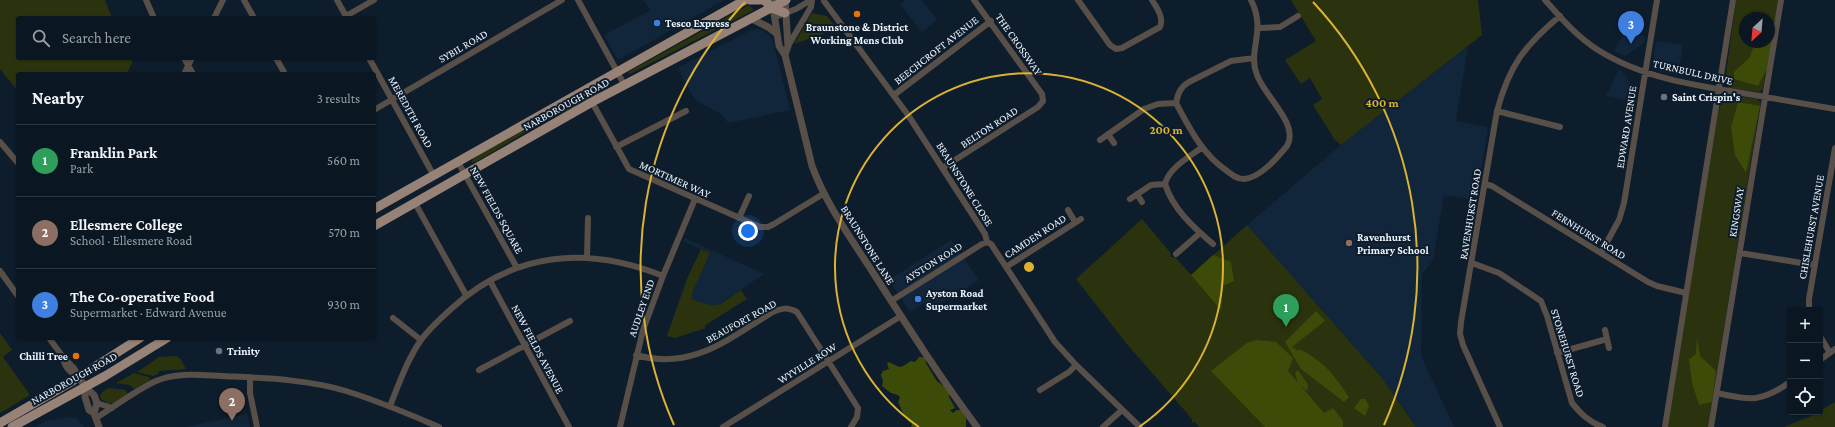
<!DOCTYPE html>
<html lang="en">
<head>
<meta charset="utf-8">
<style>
  :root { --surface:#0a1621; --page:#18232e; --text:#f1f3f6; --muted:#999fa5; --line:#2a353f; --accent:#db2777 }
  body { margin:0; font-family:"Crimson Pro",serif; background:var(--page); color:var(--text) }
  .controls { position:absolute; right:12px; bottom:12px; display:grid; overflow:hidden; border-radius:4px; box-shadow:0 1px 3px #0004 }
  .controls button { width:36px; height:36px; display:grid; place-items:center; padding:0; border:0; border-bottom:1px solid var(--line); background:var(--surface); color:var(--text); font:20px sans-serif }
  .compass { position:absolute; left:1739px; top:12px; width:36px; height:36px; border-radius:50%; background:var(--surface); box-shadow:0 1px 3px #0004; rotate:206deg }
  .you { position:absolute; left:748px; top:231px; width:14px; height:14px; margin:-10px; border:3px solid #fff; border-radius:50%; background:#1a73e8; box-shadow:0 0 0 6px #1a73e833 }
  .badge { display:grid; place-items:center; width:26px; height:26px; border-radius:50%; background:var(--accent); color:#fff; font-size:13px; font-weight:700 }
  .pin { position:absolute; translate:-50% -33px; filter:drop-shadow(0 1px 2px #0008) }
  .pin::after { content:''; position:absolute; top:21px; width:14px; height:12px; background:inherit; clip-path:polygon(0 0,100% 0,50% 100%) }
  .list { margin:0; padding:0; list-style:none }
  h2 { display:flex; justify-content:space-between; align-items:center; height:52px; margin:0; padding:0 16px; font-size:17px }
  h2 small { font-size:13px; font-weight:400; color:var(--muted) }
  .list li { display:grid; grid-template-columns:26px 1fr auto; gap:12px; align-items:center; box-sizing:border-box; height:72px; padding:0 16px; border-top:1px solid var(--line) }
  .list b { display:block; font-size:15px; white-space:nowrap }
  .list p { margin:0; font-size:13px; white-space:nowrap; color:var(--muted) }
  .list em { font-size:13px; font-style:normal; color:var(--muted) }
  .icon { flex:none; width:22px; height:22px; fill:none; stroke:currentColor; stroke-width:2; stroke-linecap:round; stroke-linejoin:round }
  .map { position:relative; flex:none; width:1835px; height:427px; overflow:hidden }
  .search { position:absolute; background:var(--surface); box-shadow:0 1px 3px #0004; left:16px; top:16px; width:360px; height:44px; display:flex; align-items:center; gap:10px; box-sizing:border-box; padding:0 14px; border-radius:4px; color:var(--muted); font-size:15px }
  .panel { position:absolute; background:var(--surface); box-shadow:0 1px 3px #0004; left:16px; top:72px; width:360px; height:268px; border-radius:4px }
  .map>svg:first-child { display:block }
</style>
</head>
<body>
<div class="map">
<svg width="1835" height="427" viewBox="0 0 1835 427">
  <rect width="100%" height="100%" fill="#0e1d2c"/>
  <!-- built -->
  <path fill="#11263a" d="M643,0H724L620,59L617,58L604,35L651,10Z
    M906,0H922L937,20L922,32L900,4Z
    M758,29L764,31L772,38L790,110L728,123L721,114L700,103L692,95L678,68L751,30Z
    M1624,33L1645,36V42L1625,56L1614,51Z
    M1656,41L1683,45L1678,75L1659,71L1653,64Z
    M1468,46L1456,121L1488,127L1477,200L1444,195L1433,260L1422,274L1421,351L1423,360L1454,427H1416L1382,378L1247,225L1341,145Z
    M1618,70L1622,71L1633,88L1635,97V101L1606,96Z
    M685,238L764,274L717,306H710L692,299L693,291L710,253L683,241Z
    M951,240L979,280L929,310L924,303L910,312L889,280Z
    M247,414L250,427H185Z
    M69,417L76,418L85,427H34L46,421Z"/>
  <!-- green -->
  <path fill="#2a330d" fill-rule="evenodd" d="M0,0H105L112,18H18V58H134L127,74H18V91L0,69Z
    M1291,0H1478L1482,35L1341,145L1335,140L1313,105L1322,99L1310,78L1301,84L1285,60L1316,41Z
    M1736,0H1778L1763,89L1760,92L1729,88L1725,82ZM1745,18H1769V42H1745Z
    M749,5L754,10L630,74L628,72Z
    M812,13L827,16L834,25L823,34L794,44Z
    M601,86L599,94L533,128L474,163L471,162L473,159L488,149Z
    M1727,95L1757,99L1760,102V106L1708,427H1667L1718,114L1721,101Z
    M1142,219L1170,252L1171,257L1176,258L1191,275L1247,225L1382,378L1416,427H1199L1195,422L1192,423V419L1126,343L1076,279Z
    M701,249L710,253L693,291L692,299C720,310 717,306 741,290L747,299L704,326L706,328L675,338L667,336L687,279Z
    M0,333L12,350L3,357L30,395L0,413Z
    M177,356L181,360L186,369L159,371L158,374L153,376L137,372L159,357Z
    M134,373L149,377L150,380L134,389L130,385L116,383Z
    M109,388L125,390L128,394L113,403L106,404L107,402L102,400L100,397L101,393Z
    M1835,402V427H1784L1811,416Z"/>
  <!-- forest -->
  <path fill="#3d4b09" d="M1769,23L1774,28L1767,69L1758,86L1734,79V72L1750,57L1755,42H1769Z
    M1738,102L1760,106L1746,173L1735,155L1731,128Z
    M1213,255L1231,262L1234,281L1223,286L1221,310L1191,275Z
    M1316,311L1325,321L1292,347L1298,351L1299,349C1324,361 1334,375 1349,397L1344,402L1301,369L1285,342Z
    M1697,337L1700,356L1716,371L1712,402L1699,405L1692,383L1689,359L1696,354Z
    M1256,340L1276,342L1293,358L1288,371L1324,413L1333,408L1343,421V427H1265L1211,371L1247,343Z
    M919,357H925L926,363L936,380L949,391V397L955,408L950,410L953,413L957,410H961L966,418V427H911L912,424C903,418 903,411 898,402L900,398L898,395L891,393L882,386L883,381L881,375L883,371L889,369L887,364L889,362C902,369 900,368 911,361L915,362Z
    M1298,370L1308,385L1307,391L1298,383L1295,373Z
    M1361,399H1365L1369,406L1365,416L1354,408Z"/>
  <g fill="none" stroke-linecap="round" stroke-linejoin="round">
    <!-- minor -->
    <path stroke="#594f49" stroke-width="6" d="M146,0L154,18
      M244,0L254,18
      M337,0L347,18
      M578,0L625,86
      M1078,0L1110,45L1116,49L1122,48L1160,27C1164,17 1157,8 1152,0
      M1545,0C1561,18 1577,37 1598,50C1642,78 1697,86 1748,94C1777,99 1806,104 1835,109
      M824,1L908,115L985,234L987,242L991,244L1055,342L1076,365L1140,427
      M346,16L374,0
      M775,17L796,9L811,0
      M214,18L223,0
      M1259,28L1280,27L1298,16
      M788,46L811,7L812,0
      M184,58L193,74
      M276,58L285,74
      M369,58L434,176
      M184,74L192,58
      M894,95L991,21
      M592,102L629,169L760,227H768L774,224L823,194
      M1176,103C1190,129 1202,154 1227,171C1232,175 1237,179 1244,179C1260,178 1277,158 1287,146C1300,124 1264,96 1257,75C1247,50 1267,31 1251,0
      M374,110L562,0
      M1497,111L1560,127
      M1108,134L1114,143
      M1100,140L1144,109L1158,104L1176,103C1178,94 1180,87 1189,82L1231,61L1254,58
      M0,142L18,163
      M616,147L686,111
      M1201,148C1189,157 1169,168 1165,184C1173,209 1193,227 1213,244
      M458,162L517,268
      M944,167L1038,107L1043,101L1042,94L974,0
      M1485,184L1492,186L1648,282L1657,286L1686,293
      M1137,194L1142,202
      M1130,199L1151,185L1165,184
      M415,203L466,295
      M1068,210L1075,222
      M739,218L749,196
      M1601,253L1619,220L1624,203L1657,0
      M1740,253L1814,265
      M1176,254L1200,233
      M587,258L588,218
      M1472,263L1499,273L1541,301L1547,316L1572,403C1581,414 1589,422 1603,427
      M1006,267L1081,219
      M0,271L18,296
      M490,281L569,427
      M891,301L982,244L987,242
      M1809,310V299L1835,148
      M393,318L421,340
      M1605,330L1609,348
      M1820,336L1830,353
      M49,338L63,357L74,368L79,377
      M1557,353L1607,339
      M636,355C692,371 728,339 773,312C783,308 787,307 797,312L858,408L857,417L851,427
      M63,357C64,367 70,373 79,377
      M1820,360L1835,349
      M479,370L570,321
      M250,377V393L257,427
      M1040,390L1069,372L1076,365
      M1717,393C1750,400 1761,403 1790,382
      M97,403L112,408
      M390,406C399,384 407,360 421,340C429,329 440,319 451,309C513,252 586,245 663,276
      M96,418C114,407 136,390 156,381C176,372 200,375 222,376C262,378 306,379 346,391C378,401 409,414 439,427
      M620,427L643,330L663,276L695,199
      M723,427L901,316
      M1103,427L1122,410
      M1500,427L1463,345L1460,334L1461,322L1497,111C1509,66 1524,46 1560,16
      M1665,427L1733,0
      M1711,427L1781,0"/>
    <!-- tertiary -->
    <path stroke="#594f49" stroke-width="7" d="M772,0L779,46L785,55L812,166C826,204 850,237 872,271C906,324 939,376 977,427
      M785,0L788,46L785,55
      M752,19L768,27L777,34
      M79,377L85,387L94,395L97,403L94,413L99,427
      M85,387V397L89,410L94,413"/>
    <!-- primary -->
    <path stroke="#978277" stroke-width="9" d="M750,0H762
      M764,0L772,8L785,13
      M374,209L745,0
      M374,226L592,102L786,0
      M0,423L71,382L140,338
      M12,427L105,376L167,338"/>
  </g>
  <!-- distance rings -->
  <g fill="none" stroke="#dbb233" stroke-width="2">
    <path d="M919 427A194 194 0 1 1 1139 427"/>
    <path d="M674 425A389 389 0 0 1 745 2M1313 2A389 389 0 0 1 1384 425"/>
  </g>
  <!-- markers -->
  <g fill="#e8710a" stroke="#0e1d2c" stroke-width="1.5">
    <circle cx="857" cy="14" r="4"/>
    <circle cx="76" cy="356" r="4"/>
  </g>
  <g fill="#3f7fe0" stroke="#0e1d2c" stroke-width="1.5">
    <circle cx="657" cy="23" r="4"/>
    <circle cx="918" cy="299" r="4"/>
  </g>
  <g fill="#6b7280" stroke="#0e1d2c" stroke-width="1.5">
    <circle cx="1664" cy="97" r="4"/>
    <circle cx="219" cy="351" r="4"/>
  </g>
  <circle fill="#8d6e63" stroke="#0e1d2c" stroke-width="1.5" cx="1349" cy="243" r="4"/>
  <g text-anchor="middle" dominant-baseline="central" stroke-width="4" stroke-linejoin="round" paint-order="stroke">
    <!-- poi labels -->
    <g font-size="11" font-weight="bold" fill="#edf5fe" stroke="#0e1d2c" text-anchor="start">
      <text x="665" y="23">Tesco Express</text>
      <text x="857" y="27" text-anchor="middle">Braunstone &amp; District<tspan x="857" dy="13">Working Mens Club</tspan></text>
      <text x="1672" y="97">Saint Crispin's</text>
      <text x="1357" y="237">Ravenhurst<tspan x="1357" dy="13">Primary School</tspan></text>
      <text x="926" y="293">Ayston Road<tspan x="926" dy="13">Supermarket</tspan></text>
      <text x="227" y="351">Trinity</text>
      <text x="68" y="356" text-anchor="end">Chilli Tree</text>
    </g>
    <!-- street labels -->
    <g font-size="11" fill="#edf5fe" stroke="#0e1d2c">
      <text transform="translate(1019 44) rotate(55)">THE CROSSWAY</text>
      <text transform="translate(463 46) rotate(-30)">SYBIL ROAD</text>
      <text transform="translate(936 50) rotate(-38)">BEECHCROFT AVENUE</text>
      <text transform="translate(1693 72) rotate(13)">TURNBULL DRIVE</text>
      <text transform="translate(566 104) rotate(-29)">NARBOROUGH ROAD</text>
      <text transform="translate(411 112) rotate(61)">MEREDITH ROAD</text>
      <text transform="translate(989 127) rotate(-33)">BELTON ROAD</text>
      <text transform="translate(1626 127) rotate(-81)">EDWARD AVENUE</text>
      <text transform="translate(675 179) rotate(24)">MORTIMER WAY</text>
      <text transform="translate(965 184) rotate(58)">BRAUNSTONE CLOSE</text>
      <text transform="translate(497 210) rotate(61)">NEW FIELDS SQUARE</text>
      <text transform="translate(1736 212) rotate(-81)">KINGSWAY</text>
      <text transform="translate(1470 214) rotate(-81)">RAVENHURST ROAD</text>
      <text transform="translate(1811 227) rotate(-80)">CHISLEHURST AVENUE</text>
      <text transform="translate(1589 234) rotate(32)">FERNHURST ROAD</text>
      <text transform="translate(1035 236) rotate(-33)">CAMDEN ROAD</text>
      <text transform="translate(868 245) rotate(58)">BRAUNSTONE LANE</text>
      <text transform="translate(933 262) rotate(-32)">AYSTON ROAD</text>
      <text transform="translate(641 308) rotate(-71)">AUDLEY END</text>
      <text transform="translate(741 321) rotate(-29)">BEAUFORT ROAD</text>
      <text transform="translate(538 349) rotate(62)">NEW FIELDS AVENUE</text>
      <text transform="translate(1568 353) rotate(73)">STONEHURST ROAD</text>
      <text transform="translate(807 363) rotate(-32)">WYVILLE ROW</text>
      <text transform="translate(74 378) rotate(-29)">NARBOROUGH ROAD</text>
    </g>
  </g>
  <circle cx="1029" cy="267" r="6" fill="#dbb233" stroke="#0e1d2c" stroke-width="2"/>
  <g font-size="12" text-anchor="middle" font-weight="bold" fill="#dbb233" stroke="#0e1d2c" stroke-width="4" stroke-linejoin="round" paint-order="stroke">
    <text x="1382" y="107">400 m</text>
    <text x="1166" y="134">200 m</text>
  </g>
</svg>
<div class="controls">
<button>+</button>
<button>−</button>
<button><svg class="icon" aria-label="locate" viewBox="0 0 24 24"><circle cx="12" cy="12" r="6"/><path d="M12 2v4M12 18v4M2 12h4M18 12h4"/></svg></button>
</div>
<svg class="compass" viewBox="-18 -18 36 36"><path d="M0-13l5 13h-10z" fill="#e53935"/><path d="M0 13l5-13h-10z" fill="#999fa5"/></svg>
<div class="you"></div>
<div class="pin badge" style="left:1286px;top:327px;background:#2e9e5b">1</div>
<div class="pin badge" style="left:232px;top:421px;background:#8d6e63">2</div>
<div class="pin badge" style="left:1631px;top:44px;background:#3f7fe0">3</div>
<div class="search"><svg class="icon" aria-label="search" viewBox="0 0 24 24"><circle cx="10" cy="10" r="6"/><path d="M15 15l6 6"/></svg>Search here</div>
<section class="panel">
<h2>Nearby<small>3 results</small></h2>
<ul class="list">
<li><span class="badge" style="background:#2e9e5b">1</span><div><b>Franklin Park</b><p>Park</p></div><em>560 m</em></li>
<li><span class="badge" style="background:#8d6e63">2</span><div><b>Ellesmere College</b><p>School · Ellesmere Road</p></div><em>570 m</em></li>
<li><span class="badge" style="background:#3f7fe0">3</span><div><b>The Co-operative Food</b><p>Supermarket · Edward Avenue</p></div><em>930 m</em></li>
</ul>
</section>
</div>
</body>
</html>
